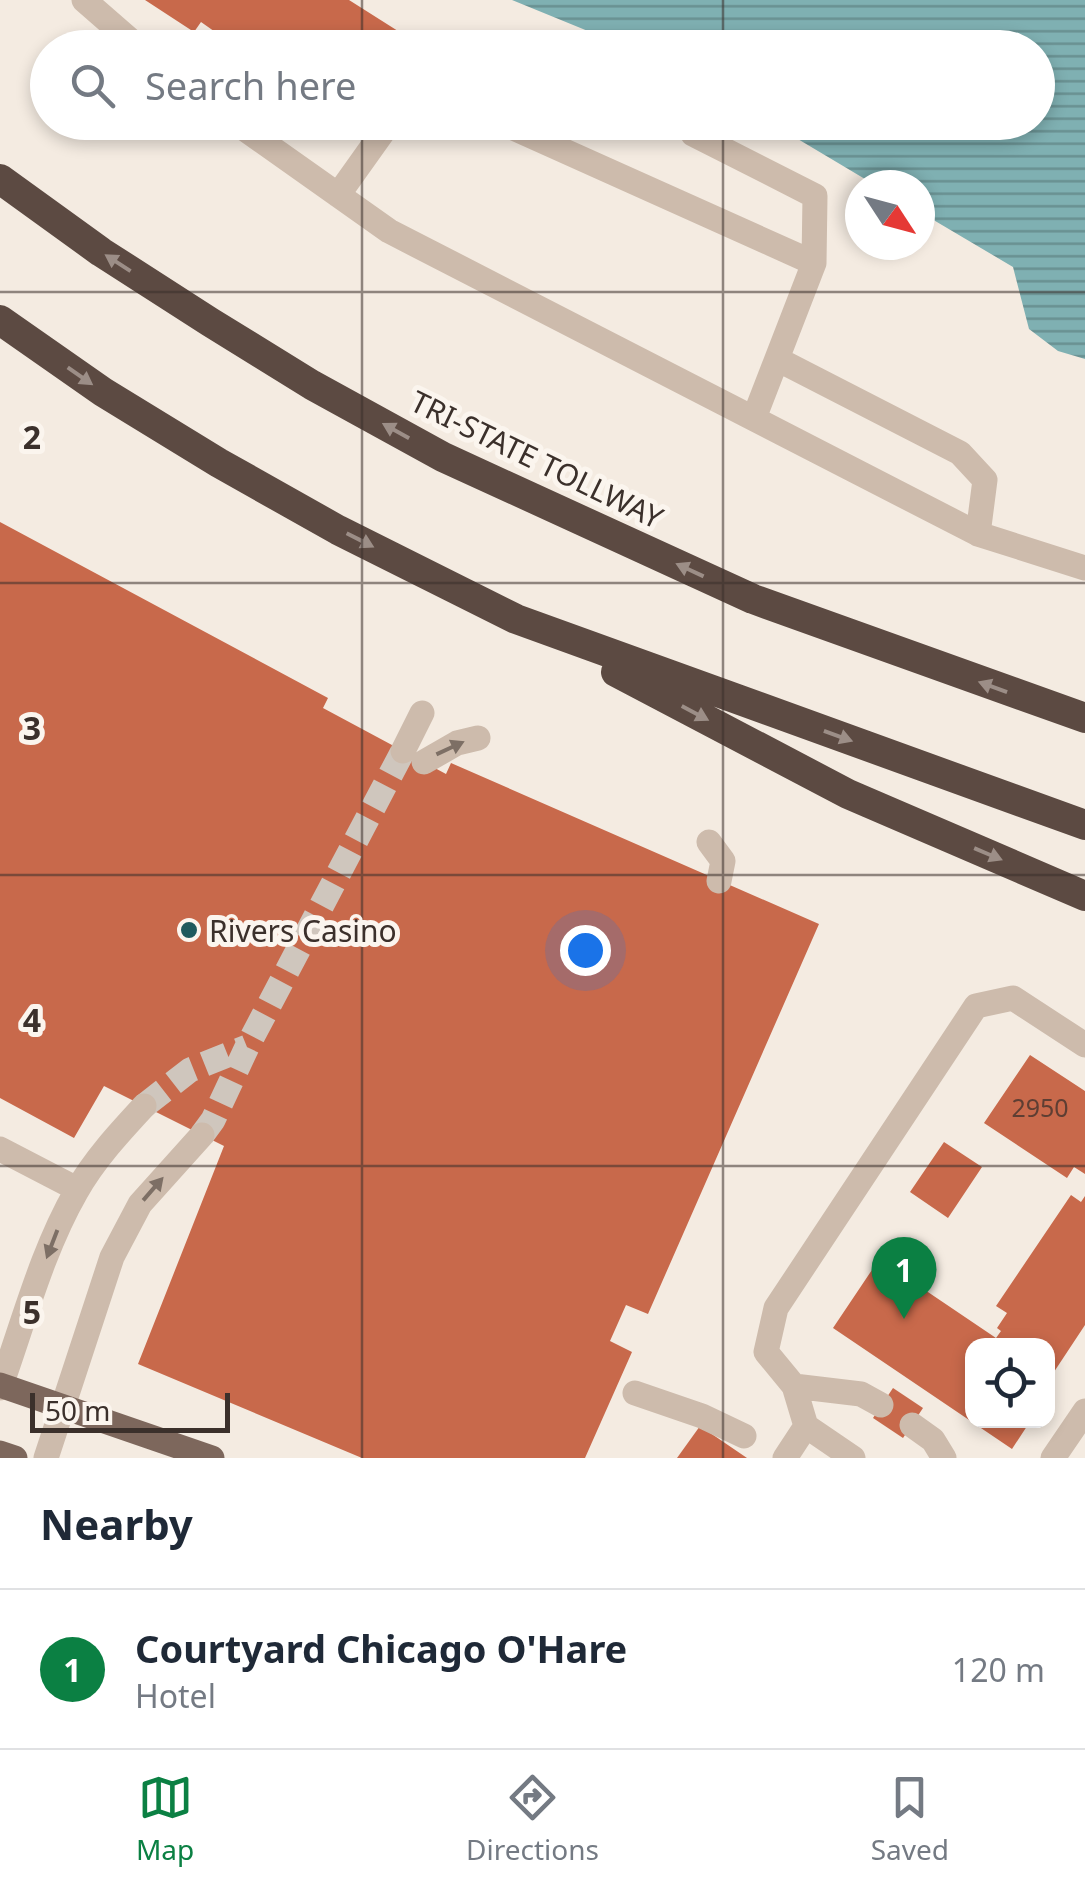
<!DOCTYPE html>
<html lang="en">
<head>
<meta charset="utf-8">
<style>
  :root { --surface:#fff; --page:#f2f2f3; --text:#1f2937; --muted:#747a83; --line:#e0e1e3; --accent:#0b8043 }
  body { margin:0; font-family:"Noto Sans",sans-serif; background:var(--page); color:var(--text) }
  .controls { position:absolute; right:30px; bottom:30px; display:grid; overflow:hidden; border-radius:20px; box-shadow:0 5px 15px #0003 }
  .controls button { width:90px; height:90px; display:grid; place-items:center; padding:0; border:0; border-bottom:2px solid var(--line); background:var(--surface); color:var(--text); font:50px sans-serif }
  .compass { position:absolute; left:845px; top:170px; width:90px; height:90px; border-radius:50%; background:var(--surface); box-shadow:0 5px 15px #0003; rotate:126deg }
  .scale { position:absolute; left:30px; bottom:25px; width:200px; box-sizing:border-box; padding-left:10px; border:5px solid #3b302b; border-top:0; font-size:28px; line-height:35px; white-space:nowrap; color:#3b302b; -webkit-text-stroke:8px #fbf5ee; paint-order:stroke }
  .you { position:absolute; left:585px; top:950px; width:35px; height:35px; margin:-25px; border:8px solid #fff; border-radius:50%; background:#1a73e8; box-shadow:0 0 0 15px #1a73e833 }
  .badge { display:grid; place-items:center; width:65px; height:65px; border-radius:50%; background:var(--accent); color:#fff; font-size:32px; font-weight:700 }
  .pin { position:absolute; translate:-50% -82px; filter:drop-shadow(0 2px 5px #0008) }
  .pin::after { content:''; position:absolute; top:52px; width:35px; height:30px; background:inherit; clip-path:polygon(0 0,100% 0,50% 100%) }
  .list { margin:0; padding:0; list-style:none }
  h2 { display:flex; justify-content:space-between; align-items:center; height:130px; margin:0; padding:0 40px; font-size:42px }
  h2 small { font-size:32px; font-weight:400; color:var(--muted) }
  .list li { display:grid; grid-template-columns:65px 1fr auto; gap:30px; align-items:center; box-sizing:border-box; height:160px; padding:0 40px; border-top:2px solid var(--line) }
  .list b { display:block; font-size:38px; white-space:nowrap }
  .list p { margin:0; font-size:32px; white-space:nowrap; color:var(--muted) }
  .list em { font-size:32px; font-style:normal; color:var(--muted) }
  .icon { flex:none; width:55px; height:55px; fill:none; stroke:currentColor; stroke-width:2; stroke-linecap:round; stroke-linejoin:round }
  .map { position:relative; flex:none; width:1085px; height:1458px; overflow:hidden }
  .search { position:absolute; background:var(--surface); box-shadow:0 5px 15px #0003; left:30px; right:30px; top:30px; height:110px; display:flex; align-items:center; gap:25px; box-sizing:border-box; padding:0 35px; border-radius:55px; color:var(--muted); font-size:38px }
  .sheet { height:290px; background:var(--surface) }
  nav { display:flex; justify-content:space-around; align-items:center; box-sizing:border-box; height:140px; border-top:2px solid var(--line); background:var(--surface); font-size:28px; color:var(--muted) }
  nav a { display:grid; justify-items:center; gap:5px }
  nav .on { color:var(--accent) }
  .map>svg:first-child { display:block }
</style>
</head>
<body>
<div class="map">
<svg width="1085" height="1458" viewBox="0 0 1085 1458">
  <defs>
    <pattern id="water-rules" width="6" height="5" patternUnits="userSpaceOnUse" patternTransform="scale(2.5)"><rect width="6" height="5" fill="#7fb0b2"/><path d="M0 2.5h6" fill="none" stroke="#699091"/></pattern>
  </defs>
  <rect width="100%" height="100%" fill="#f4ebe1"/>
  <!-- water -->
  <path fill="url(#water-rules)" d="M512,0H1085V359L1058,351L1029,329L1013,267L920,212V185H875L771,123L1038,122V48L627,47Z"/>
  <!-- building -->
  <path fill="#c8694b" d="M145,0H349L409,38L402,48H238L201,22L194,32Z
    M0,522L328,698L323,708L446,774L451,763L819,924L648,1314L626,1305L610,1341L632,1352L585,1458H362L138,1364L224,1146L104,1086L74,1138L0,1098Z
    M1030,1055L1085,1091V1174L1074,1167L1067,1178L984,1123Z
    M944,1142L982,1167L948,1218L910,1192Z
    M1071,1195L1081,1202L1085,1196V1325L1048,1381V1346H972V1420H1031L1012,1449L833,1328L886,1249L926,1275L919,1286L996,1338L1001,1331L997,1328L1007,1313L996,1306Z
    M893,1388L923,1408L903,1438L873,1418Z
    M700,1426L747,1458H677Z"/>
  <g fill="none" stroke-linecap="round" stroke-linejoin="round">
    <!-- minor-tunnel -->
    <path stroke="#cfc6bd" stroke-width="25" stroke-dasharray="25 12" stroke-linecap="butt" d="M144,1106L190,1070L247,1047
      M202,1135L213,1120L247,1047L403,751"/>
    <!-- minor -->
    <path stroke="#cdbbac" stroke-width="25" d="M84,0L139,48
      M235,122L389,231L978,534L1085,568
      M500,122L814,263L754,418
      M693,134L815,196L814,263
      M338,195L390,122
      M777,359L960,453L985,480L978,534
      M403,751L422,713
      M424,762L457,743L478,738
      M709,842L723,861L719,881
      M0,1149L77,1189
      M794,1386L861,1394L881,1405
      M0,1388C23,1324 42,1251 76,1192C94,1160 119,1133 144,1106
      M635,1393L702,1416L744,1436
      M912,1425L933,1440L944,1458
      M806,1426L853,1458
      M46,1458L112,1257L140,1204L202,1135
      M785,1458L806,1426L794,1386L766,1352L776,1308L976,1006L1013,998L1085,1045
      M1053,1458L1085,1411"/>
    <!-- major -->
    <path stroke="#7d675c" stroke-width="25" d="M0,1385L212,1458
      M0,1453L15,1458"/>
    <!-- highway -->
    <path stroke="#5c4a42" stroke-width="30" d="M0,179L101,252L210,322L312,385L443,457L753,599L1085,718
      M0,320L103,392L219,463L338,530L516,619L1085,825
      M616,672L848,794L1085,896"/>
  </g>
  <!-- one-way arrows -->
  <defs><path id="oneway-solid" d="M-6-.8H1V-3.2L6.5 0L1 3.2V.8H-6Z" transform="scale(2.5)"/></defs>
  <g fill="#9c8e87">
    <use href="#oneway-solid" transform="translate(118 263) rotate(-147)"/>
    <use href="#oneway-solid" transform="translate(80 376) rotate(35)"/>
    <use href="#oneway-solid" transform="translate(396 431) rotate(-151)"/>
    <use href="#oneway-solid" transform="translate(360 540) rotate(27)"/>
    <use href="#oneway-solid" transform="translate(690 570) rotate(-155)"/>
    <use href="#oneway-solid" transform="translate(993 687) rotate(-160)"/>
    <use href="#oneway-solid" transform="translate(695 713) rotate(28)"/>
    <use href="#oneway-solid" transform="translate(838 736) rotate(20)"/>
    <use href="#oneway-solid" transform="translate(988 854) rotate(23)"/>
  </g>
  <g fill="#7d6f65">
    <use href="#oneway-solid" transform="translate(450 748) rotate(-25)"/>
    <use href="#oneway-solid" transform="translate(153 1189) rotate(-49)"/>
    <use href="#oneway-solid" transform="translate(52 1244) rotate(111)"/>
  </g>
  <!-- grid -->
  <path fill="none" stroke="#3b302b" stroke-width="2.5" stroke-opacity="0.55" d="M362,0V48M723,0V48M362,122V1458M723,122V1458M0,292H1085M0,583H1085M0,875H1085M0,1166H1085"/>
  <!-- markers -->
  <circle fill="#1f5a5e" stroke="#fbf5ee" stroke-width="4" cx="189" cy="930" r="10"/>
  <g text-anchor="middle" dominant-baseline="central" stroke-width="10" stroke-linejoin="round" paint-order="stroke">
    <!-- number labels -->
    <g font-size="25" fill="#5e3e33">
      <text x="1040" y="1107">2950</text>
    </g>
    <!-- street labels -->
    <g font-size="30" fill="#3b302b" stroke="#fbf5ee">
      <text transform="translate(537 459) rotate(26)">TRI-STATE TOLLWAY</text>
    </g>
    <!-- poi labels -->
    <g font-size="30" fill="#3b302b" stroke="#fbf5ee" text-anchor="start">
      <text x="209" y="930">Rivers Casino</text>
    </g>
  </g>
  <g font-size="32" text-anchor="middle" font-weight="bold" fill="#3b302b" stroke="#fbf5ee" stroke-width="10" stroke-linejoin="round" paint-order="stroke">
    <text x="32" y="449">2</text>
    <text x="32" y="740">3</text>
    <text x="32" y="1032">4</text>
    <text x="32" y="1324">5</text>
  </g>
</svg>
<div class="controls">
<button><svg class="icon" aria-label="locate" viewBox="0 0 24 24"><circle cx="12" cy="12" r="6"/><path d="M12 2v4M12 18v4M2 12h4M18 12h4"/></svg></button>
</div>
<svg class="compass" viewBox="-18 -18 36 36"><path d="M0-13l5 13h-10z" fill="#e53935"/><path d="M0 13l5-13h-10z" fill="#747a83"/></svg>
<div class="scale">50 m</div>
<div class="you"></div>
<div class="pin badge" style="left:904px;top:1319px">1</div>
<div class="search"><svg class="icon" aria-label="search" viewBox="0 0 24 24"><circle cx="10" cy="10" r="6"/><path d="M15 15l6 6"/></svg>Search here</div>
</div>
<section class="sheet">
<h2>Nearby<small></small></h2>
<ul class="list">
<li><span class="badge">1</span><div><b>Courtyard Chicago O'Hare</b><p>Hotel</p></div><em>120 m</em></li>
</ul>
</section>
<nav>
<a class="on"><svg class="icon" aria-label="map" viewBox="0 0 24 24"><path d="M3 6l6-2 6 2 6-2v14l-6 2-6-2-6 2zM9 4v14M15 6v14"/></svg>Map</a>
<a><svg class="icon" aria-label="directions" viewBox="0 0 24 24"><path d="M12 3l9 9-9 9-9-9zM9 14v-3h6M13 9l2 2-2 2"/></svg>Directions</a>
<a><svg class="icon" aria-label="saved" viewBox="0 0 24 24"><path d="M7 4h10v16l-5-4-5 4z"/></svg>Saved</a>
</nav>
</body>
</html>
